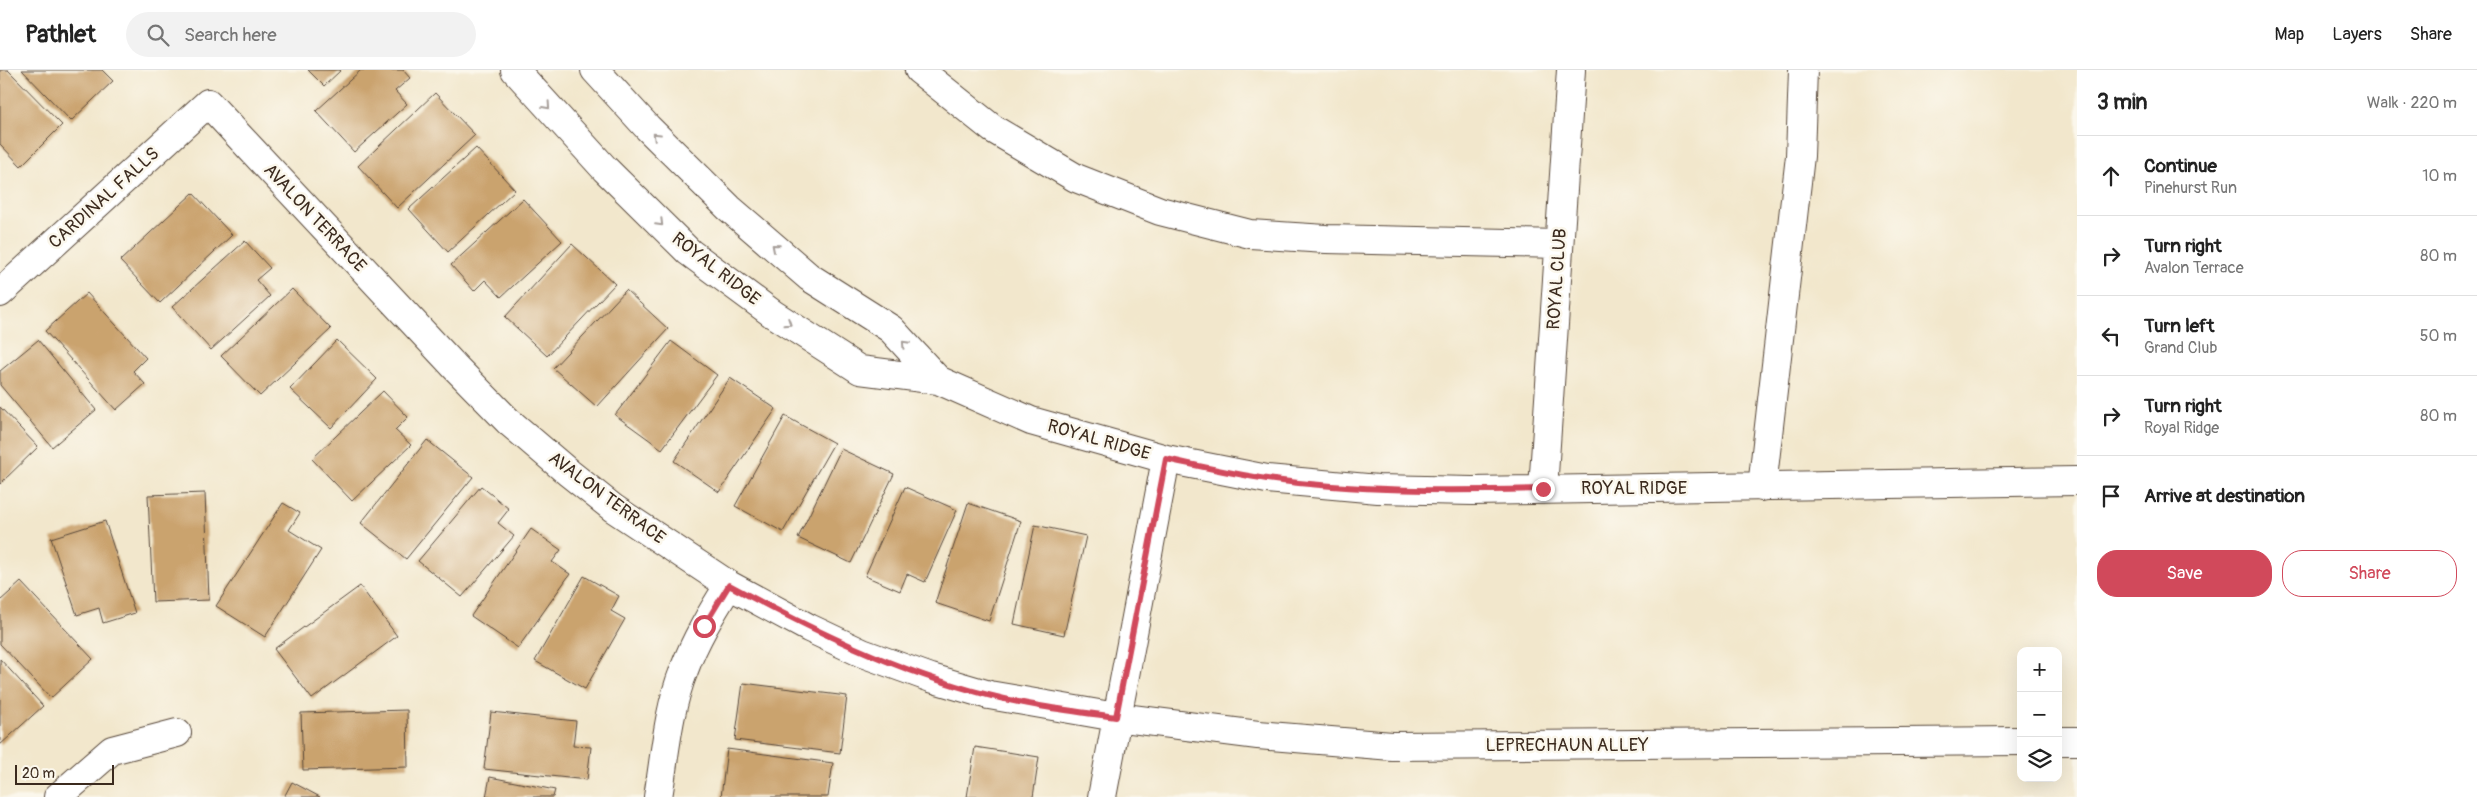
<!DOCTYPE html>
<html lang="en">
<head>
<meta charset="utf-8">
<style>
  :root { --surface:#fff; --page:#f2f2f2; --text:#222; --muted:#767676; --line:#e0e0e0; --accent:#d1495b }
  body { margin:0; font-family:Pangolin,sans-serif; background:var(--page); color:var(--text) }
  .controls { position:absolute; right:15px; bottom:15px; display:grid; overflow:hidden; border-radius:10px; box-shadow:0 5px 20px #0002 }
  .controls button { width:45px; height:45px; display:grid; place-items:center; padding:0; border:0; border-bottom:1px solid var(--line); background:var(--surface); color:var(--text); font:25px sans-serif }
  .scale { position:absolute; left:15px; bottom:12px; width:99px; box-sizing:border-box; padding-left:5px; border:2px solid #3b2a1e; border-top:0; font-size:14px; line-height:18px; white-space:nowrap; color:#3b2a1e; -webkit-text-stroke:4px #fbf7ec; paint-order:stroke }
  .stop { position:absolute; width:15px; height:15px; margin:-11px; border:4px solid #d1495b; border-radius:50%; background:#fff }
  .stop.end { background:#d1495b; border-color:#fff; box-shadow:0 1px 5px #0008 }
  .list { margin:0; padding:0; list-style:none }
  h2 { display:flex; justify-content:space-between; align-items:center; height:65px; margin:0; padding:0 20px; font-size:21px }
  h2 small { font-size:16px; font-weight:400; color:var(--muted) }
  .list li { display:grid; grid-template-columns:32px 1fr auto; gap:15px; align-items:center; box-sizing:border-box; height:80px; padding:0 20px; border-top:1px solid var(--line) }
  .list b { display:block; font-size:19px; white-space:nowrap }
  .list p { margin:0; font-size:16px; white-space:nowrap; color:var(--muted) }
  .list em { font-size:16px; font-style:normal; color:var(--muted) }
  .actions { display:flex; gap:10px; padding:15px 20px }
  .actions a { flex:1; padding:11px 0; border:1px solid var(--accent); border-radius:20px; text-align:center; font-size:18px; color:var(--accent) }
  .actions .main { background:var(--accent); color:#fff }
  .icon { flex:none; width:28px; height:28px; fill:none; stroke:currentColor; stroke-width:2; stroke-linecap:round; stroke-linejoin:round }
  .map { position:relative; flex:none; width:2077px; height:727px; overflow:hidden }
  header { display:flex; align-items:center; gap:30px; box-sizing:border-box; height:70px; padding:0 25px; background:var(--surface); border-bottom:1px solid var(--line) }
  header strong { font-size:24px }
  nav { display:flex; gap:28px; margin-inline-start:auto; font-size:18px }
  .search { width:350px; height:45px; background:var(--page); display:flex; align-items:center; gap:12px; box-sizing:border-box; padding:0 18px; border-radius:28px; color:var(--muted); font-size:19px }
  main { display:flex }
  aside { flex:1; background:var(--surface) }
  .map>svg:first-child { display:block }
</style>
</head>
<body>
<header>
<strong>Pathlet</strong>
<div class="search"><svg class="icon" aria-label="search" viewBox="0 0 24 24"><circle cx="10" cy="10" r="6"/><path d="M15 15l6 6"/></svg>Search here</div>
<nav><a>Map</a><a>Layers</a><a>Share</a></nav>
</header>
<main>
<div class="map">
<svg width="2077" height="727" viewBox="0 0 2077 727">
  <rect width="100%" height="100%" fill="#fbf7ec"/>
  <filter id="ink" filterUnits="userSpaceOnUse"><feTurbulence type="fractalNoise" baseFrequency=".02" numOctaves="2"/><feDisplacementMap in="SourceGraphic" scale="10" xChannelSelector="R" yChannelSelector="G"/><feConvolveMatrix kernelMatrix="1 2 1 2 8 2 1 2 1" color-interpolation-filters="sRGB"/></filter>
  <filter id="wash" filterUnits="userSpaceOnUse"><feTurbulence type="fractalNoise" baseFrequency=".0096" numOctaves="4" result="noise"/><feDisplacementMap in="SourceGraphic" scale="20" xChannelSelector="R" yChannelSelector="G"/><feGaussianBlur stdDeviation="1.12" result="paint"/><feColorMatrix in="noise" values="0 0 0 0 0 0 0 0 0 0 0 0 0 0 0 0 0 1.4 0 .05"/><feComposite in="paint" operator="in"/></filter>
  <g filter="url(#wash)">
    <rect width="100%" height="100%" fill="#f2e7cc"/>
    <g id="blocks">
      <!-- building -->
      <path fill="#caa36e" d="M0,0H8L62,55L21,96L0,74Z
        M22,0H102L113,11L71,51Z
        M308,0H341L324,16Z
        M361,0H403L410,8L395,21L407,34L354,82L316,41Z
        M435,23L475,65L397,138L358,96Z
        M476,78L515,120L448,182L409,139Z
        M193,123L232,165L160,233L120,191Z
        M523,129L562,171L501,227L485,210L474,221L451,195Z
        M245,171L270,198L256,210L270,226L211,280L172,237Z
        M572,174L615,214L547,286L505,247Z
        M292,219L331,259L260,326L221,286Z
        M626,220L668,259L597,337L553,298Z
        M87,223L146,288L133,301L145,314L116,340L45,261Z
        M38,270L96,340L52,377L0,315V301Z
        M337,270L377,309L331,358L290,319Z
        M671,271L717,305L662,379L615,345Z
        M730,308L776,339L719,422L674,391Z
        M383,321L408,347L395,360L411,375L352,431L312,389Z
        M0,337L38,377L0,414Z
        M785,346L834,373L783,462L735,436Z
        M427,370L473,407L406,489L361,453Z
        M841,379L894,404L851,493L798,468Z
        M481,416L509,439L498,453L514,466L462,527L418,491Z
        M905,417L957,440L925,512L907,504L900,521L865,506Z
        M205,423L209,530L153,532L148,425Z
        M283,433L300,443L289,460L321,480L265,567L216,536Z
        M968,433L1021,451L989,551L935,533Z
        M105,451L135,543L103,553L99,538L77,545L51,468Z
        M1035,455L1086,466L1064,565L1014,554Z
        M531,459L561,480L552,492L570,504L518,578L471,546Z
        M584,506L619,526L611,541L625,549L585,619L535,591Z
        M21,512L93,589L51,628L0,574V531Z
        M360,516L397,566L312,629L274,579Z
        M0,589L43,636L0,675Z
        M743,613L847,626L840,683L735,670Z
        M407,640L408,697L303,700L301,643Z
        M491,642L576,651L573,676L591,677L587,710L484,699Z
        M975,677L1039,687L1033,727H967Z
        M727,679L833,693L828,727H721Z
        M490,707L555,720L553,727H486Z
        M292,712L320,727H284Z"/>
    </g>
  </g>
  <g filter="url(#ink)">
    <use href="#blocks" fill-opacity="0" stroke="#564638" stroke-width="1"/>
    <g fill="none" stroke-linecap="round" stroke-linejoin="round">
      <defs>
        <path id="minor" d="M515,0L605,99L689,182L773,244L860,300L938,310L1031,351L1166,389L1267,409L1378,419L1472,421L2077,411
          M595,0L648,58L729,138L809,207L891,259L938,310
          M919,0L993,59L1076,108L1160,141L1250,164L1326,169L1559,174
          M0,223L208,33L456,298L508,351L569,403L613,438L729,515L809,558L862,583L931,608L989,625L1116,647L1258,665L1392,676L2021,671
          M1762,417L1800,86L1803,0
          M1543,419L1571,0
          M2058,671H2077
          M58,727L112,680L177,663
          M658,727C665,685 668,640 684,600C695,570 712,542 729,515
          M1102,727L1166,389"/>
      </defs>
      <!-- minor casing -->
      <use href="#minor" stroke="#564638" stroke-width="30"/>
      <!-- minor -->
      <use href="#minor" stroke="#fff" stroke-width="28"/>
    </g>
    <!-- one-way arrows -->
    <defs><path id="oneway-chevron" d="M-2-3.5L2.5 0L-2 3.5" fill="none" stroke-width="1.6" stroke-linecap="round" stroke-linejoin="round" transform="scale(1.25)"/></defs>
    <g stroke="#a79f9a">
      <use href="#oneway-chevron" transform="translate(547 36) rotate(48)"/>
      <use href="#oneway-chevron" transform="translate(656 66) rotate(-136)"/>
      <use href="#oneway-chevron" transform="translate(660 153) rotate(45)"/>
      <use href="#oneway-chevron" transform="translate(775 177) rotate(-139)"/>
      <use href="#oneway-chevron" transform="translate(788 253) rotate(33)"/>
      <use href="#oneway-chevron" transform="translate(905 274) rotate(-133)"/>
    </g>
  </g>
  <g fill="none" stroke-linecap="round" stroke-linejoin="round" filter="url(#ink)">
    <!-- route -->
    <path stroke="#d1495b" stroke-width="6" d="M704,556L729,515C812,560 896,601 988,625C1030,636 1073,641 1116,647L1166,389C1199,396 1233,404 1267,409C1358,422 1451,421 1543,419"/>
  </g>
  <g text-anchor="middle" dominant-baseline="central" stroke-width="5" stroke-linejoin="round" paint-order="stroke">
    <!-- street labels -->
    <g font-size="18" fill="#3b2a1e" stroke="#fbf7ec">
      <text transform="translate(104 128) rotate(-42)">CARDINAL FALLS</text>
      <text transform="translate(315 148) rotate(47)">AVALON TERRACE</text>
      <text transform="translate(716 199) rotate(38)">ROYAL RIDGE</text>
      <text transform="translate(1557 209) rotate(-86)">ROYAL CLUB</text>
      <text transform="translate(1099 370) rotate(16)">ROYAL RIDGE</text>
      <text x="1634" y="418">ROYAL RIDGE</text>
      <text transform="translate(607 428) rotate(37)">AVALON TERRACE</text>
      <text x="1567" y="675">LEPRECHAUN ALLEY</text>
    </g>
  </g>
</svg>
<div class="controls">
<button>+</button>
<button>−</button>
<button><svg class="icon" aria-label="layers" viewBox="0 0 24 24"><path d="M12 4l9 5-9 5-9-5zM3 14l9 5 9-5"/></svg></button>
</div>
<div class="scale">20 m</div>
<div class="stop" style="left:704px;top:556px"></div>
<div class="stop end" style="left:1543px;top:419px"></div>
</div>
<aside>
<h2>3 min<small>Walk · 220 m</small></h2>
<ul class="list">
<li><svg class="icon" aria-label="ahead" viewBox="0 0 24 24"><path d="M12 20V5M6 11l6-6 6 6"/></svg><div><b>Continue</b><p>Pinehurst Run</p></div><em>10 m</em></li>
<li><svg class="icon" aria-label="right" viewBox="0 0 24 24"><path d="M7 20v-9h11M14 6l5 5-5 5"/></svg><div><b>Turn right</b><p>Avalon Terrace</p></div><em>80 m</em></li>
<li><svg class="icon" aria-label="left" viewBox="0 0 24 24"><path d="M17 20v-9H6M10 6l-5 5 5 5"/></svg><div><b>Turn left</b><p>Grand Club</p></div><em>50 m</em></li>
<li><svg class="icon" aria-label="right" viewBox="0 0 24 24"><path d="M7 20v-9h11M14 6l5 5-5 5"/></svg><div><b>Turn right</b><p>Royal Ridge</p></div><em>80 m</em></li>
<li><svg class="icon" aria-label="arrive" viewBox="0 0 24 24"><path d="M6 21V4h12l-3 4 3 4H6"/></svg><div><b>Arrive at destination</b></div></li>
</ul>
<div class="actions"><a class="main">Save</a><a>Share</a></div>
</aside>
</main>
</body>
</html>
